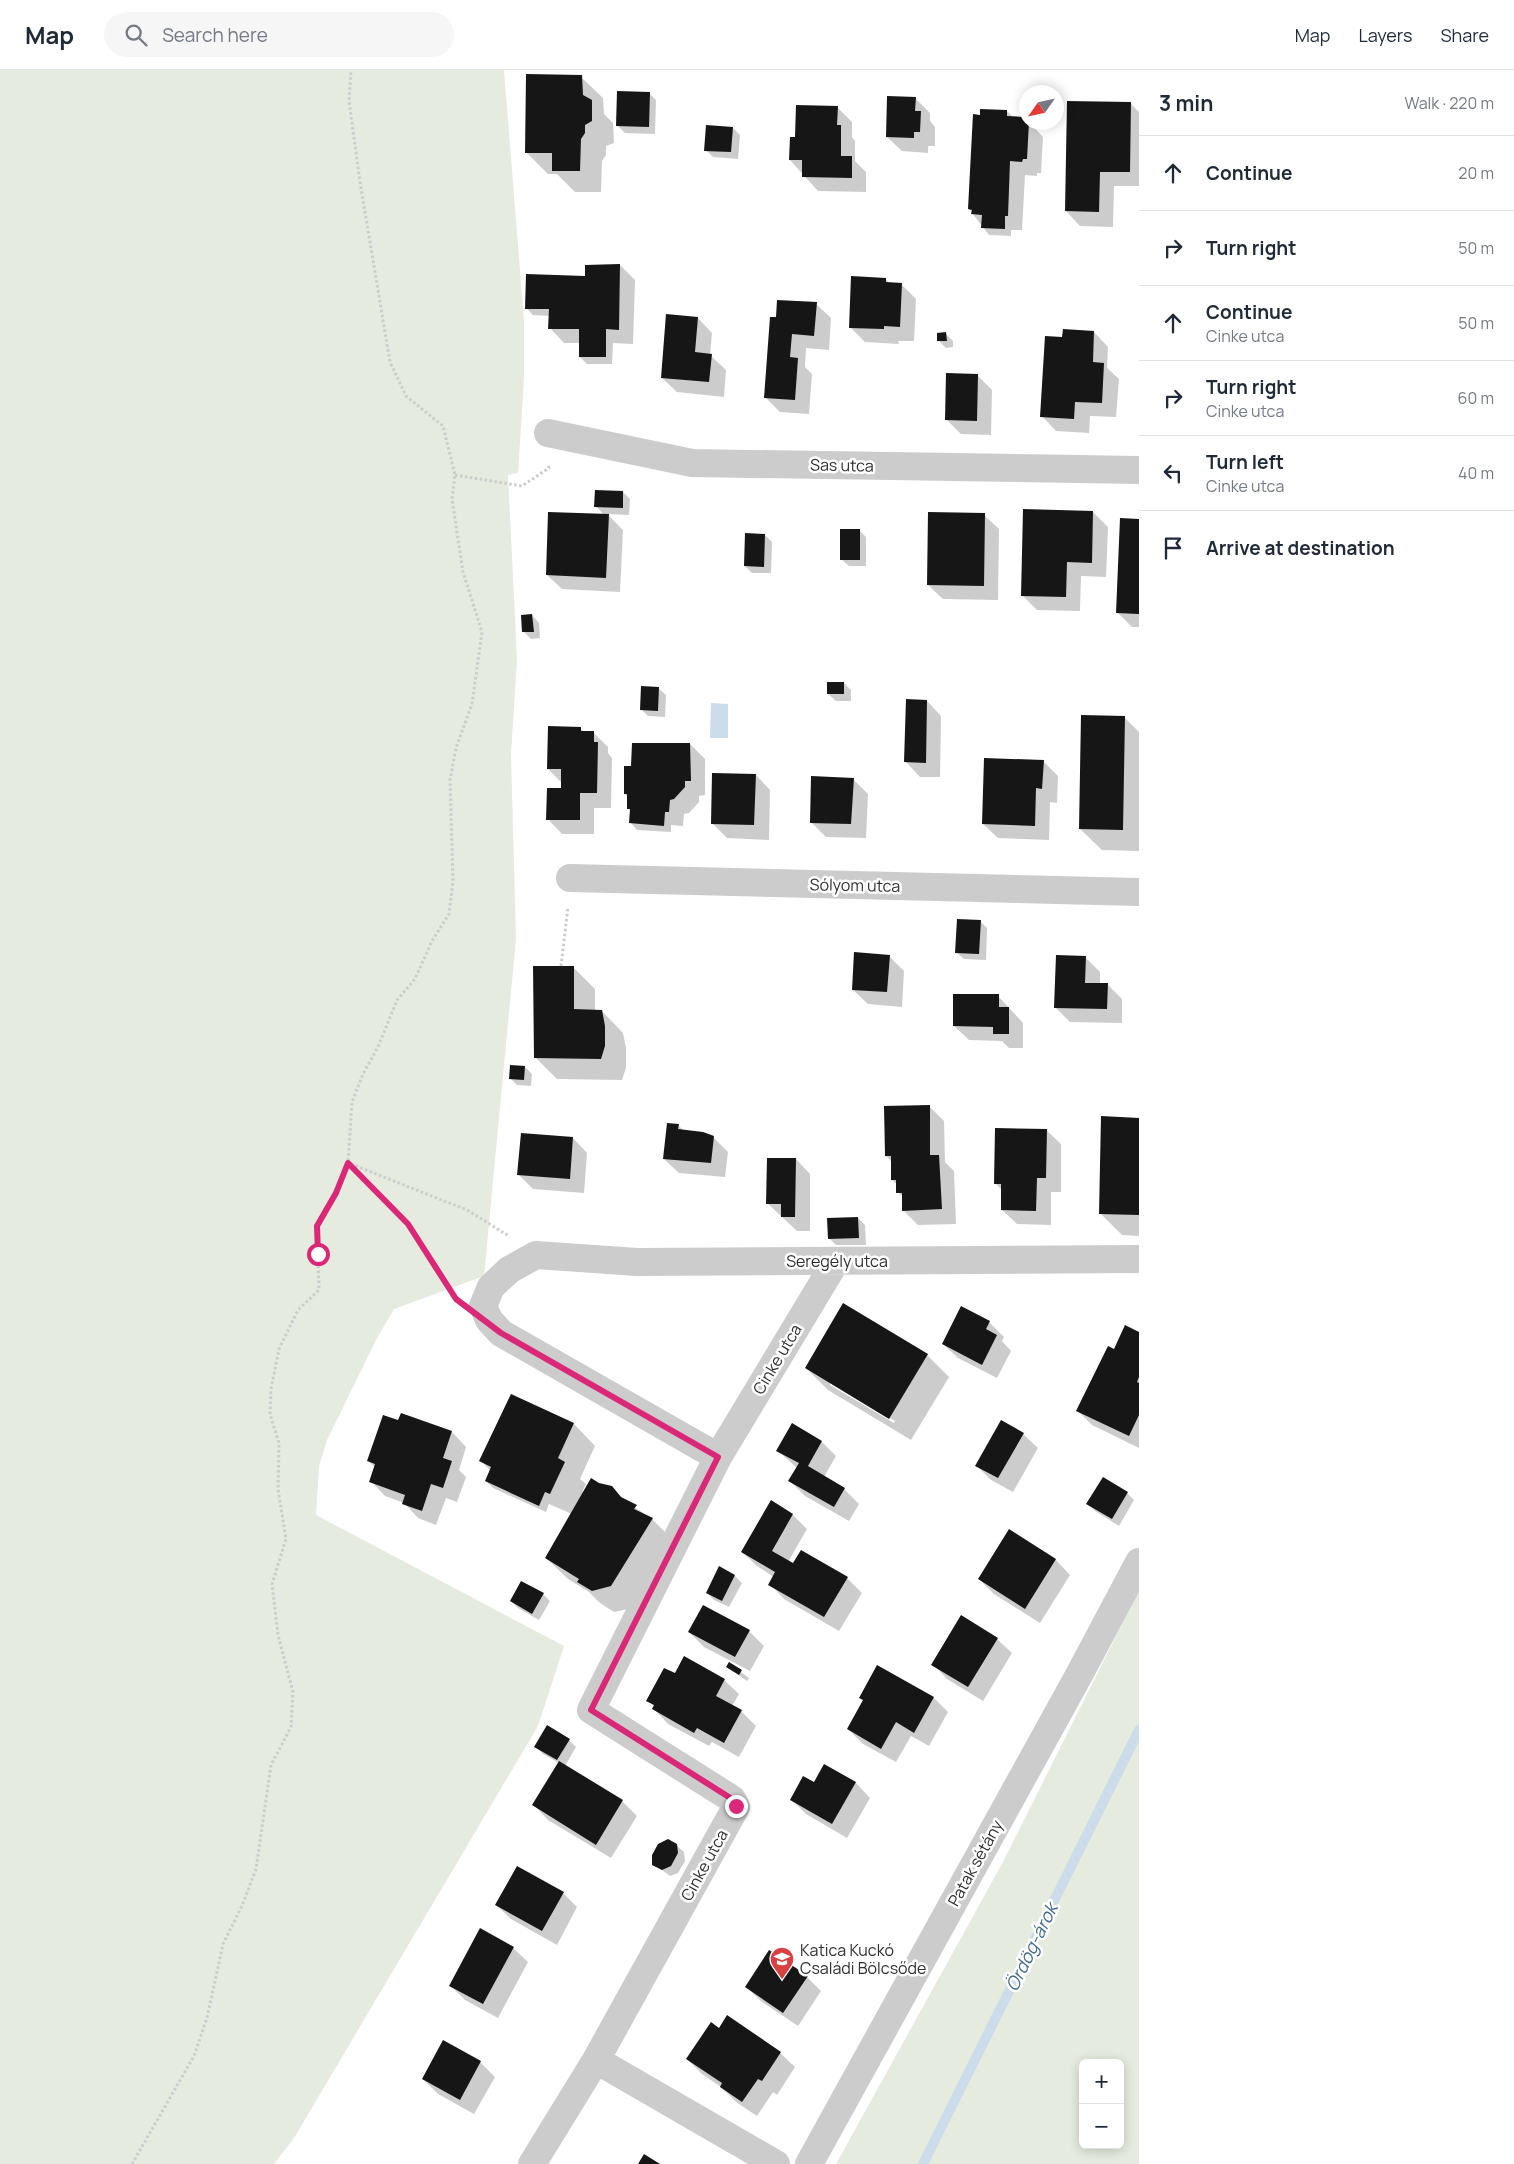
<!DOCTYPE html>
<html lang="en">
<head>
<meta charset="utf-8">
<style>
  :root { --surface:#fff; --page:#f6f6f7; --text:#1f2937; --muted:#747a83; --line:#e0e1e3 }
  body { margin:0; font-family:Manrope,sans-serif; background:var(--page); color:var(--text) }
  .controls { position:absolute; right:15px; bottom:15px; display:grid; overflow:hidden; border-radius:8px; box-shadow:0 2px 12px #0003 }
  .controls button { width:45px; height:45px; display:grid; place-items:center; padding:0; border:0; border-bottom:1px solid var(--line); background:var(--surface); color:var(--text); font:25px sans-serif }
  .compass { position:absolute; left:1019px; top:15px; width:45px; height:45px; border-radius:50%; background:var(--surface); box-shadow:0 2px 12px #0003; rotate:236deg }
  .stop { position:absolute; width:15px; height:15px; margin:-11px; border:4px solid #db2777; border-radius:50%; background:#fff }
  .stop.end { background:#db2777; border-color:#fff; box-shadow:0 1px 5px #0008 }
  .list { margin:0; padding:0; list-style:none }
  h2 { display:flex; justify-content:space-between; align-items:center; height:65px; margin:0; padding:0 20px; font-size:21px }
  h2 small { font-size:16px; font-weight:400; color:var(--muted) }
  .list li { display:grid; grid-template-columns:32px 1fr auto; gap:15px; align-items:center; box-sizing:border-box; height:75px; padding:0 20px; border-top:1px solid var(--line) }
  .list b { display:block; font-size:19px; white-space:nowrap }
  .list p { margin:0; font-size:16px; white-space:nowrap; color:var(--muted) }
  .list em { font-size:16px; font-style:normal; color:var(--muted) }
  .icon { flex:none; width:28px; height:28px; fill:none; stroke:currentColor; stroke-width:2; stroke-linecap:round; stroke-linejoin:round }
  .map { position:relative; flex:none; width:1139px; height:2094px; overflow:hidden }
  header { display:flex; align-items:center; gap:30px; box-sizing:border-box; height:70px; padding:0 25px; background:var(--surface); border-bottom:1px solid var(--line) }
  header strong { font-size:24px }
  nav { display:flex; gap:28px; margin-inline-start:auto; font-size:18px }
  .search { width:350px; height:45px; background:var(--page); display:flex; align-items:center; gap:12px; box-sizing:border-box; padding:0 18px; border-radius:28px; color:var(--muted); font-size:19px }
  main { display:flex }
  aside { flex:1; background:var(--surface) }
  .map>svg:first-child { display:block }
</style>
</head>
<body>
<header>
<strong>Map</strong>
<div class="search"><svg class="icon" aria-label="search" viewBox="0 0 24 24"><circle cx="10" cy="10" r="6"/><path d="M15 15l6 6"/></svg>Search here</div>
<nav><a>Map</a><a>Layers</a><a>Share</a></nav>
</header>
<main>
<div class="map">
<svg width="1139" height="2094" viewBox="0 0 1139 2094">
  <rect width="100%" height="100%" fill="#fff"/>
  <!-- green -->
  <path fill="#e5ebde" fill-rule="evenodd" d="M0,0H504L524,251V308L518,403L508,405L517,589L511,685L516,869L484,1206L394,1239L377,1268L327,1370L319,1396L316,1445L564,1576L538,1656L294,2068L274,2094H0Z
    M1139,1520V2094H836L1003,1792ZM1083,1993H1120V2075H1083Z"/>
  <!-- water -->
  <path fill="#ccdcea" d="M711,633L728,634V668H710Z"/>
  <!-- shadow -->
  <path fill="#0003" fill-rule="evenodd" d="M581,7L603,28L604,44L613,53L614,73L606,76V85L602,91L601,122H575L557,104H548L526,82Z
    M649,23L656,30L655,64L625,63L618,56Z
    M915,28L930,43V51L935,57V76H928V83L902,81L887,67Z
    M1130,33L1139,42V116H1114L1113,157L1080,156L1066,141Z
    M837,37L852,52V67L855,71V91L866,102V122L818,121L790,90L796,68Z
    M1007,41L1013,47L1025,48L1026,52H1029L1043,67L1041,103H1037V106L1025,105L1022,160H1011V166L989,165L969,139L981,46Z
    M733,58L740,65L738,89L713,87L706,80Z
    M620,195L635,210L633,274L613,273L612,294H587L580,287V273H564L550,258V246L533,245L526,238Z
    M885,209L889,213L901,214L916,229L914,271H898L899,274L865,272L850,257Z
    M816,234L831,248L829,280L806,278L805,297L812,304L809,344L780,342L766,328L778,249Z
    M698,248L712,263L710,285L726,300L724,327L677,322L662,308Z
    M1094,262L1108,277L1107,298L1119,309L1116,347L1090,346L1089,363L1056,361L1042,346L1063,268Z
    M946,264L953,271V277L946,278L939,271Z
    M977,305L992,320L991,365L961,364L946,349Z
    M623,422L630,429L629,445L607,444L623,460L620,522L562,519L547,505L604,445L596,436Z
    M1093,442L1108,457L1106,507L1081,506L1080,541L1037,540L1022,525Z
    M984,445L999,459L998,530L943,529L928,515Z
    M1139,450V557H1132L1117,542Z
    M859,460L866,467V496H849L841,489Z
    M765,465L772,472L771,503H752L745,496Z
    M532,545L539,553L540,568L531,569L524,562Z
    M844,613L851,620V631H836L828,624Z
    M658,618L666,625L665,647L648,646L641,639Z
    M927,631L941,646L940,707H920L906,692Z
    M1124,647L1139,662V781L1102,780L1080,759Z
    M580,658L584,662H593L608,677V683L612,688L611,738H594V764H562L548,749L562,719V713L548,699Z
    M690,674L705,689V725L699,726V732L689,743L684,744L683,756L671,755V762L637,760L630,752L631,741L628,738V727L625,724L632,697Z
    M1043,691L1058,706L1057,733L1050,732L1049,770L998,768L983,754Z
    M756,705L770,720L769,770L727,768L712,753Z
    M853,709L868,724L866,768L826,767L811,752Z
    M980,851L987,858L986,890L964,889L956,882Z
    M889,886L904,901L902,937L868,934L853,920Z
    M1085,887L1100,902V914L1108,915L1122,929V953L1070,952L1055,937Z
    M573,897L595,919V941H602L623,963L626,978V998L622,1010L557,1009L535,987Z
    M998,926L1023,953V978H1009L1002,971L969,970L954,956Z
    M525,997L532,1004L531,1016L517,1015L510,1008Z
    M929,1036L944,1051L945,1092L954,1101L956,1154L918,1155L903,1140V1127L898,1122L897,1114L892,1110V1092L886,1086Z
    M1139,1049V1166L1122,1165L1101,1144Z
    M678,1055L684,1061L713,1067L728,1082L725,1107L679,1103L664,1089Z
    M1046,1060L1061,1074V1122H1051V1155L1017,1154L1002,1140V1120L995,1113Z
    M573,1068L587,1083L584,1123L533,1119L518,1104Z
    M796,1089L810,1104V1161H797L767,1133Z
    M858,1148L865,1155L866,1175H836L829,1168Z
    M989,1252L1004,1267L1002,1271L1011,1281L997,1308L958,1288L943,1274Z
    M1139,1264V1378L1092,1355L1078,1341L1114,1281Z
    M927,1285L949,1307L911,1370L828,1320L806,1298ZM830,1312L895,1351L894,1353L830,1315Z
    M511,1325L574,1354L595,1376L580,1409L586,1414L582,1422L599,1415L611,1417L624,1430L652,1449L673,1470L632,1538L614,1542L600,1533L589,1522L568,1509L546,1488L572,1444L549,1434L546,1442L493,1418L486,1411L491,1401L481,1391Z
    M402,1344L452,1362L466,1377L459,1400L466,1407L457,1432L446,1428L436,1455L418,1448L404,1433L385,1426L371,1411L375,1398L369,1391L399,1352Z
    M793,1355L822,1372L836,1386L824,1407L844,1419L859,1434L849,1451L805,1426L790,1411L797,1398L778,1381Z
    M1023,1364L1038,1378L1013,1422L991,1410L976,1395Z
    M1127,1423L1134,1430L1119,1456L1095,1441L1088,1434Z
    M772,1432L793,1445L807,1459L788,1492L847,1508L862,1523L839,1561L784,1529L770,1514L774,1507L757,1496L742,1482Z
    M1010,1461L1056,1490L1070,1505L1040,1553L994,1524L979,1509Z
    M720,1498L735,1506L742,1513L729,1537L714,1530L707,1523Z
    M543,1524L550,1531L539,1550L518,1538L511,1531Z
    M749,1561L764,1576L750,1601L704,1577L689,1562Z
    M997,1569L1012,1583L983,1631L947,1609L933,1594Z
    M729,1593L749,1608L747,1611L727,1597Z
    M878,1597L934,1628L948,1642L929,1676L911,1666L896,1692L863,1674L848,1659L864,1631L860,1628Z
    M675,1605L724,1610L739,1624L732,1636L741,1641L756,1656L739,1687L712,1672L709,1676L668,1654L654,1639L655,1637L648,1630Z
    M569,1670L576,1677L565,1696L622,1731L637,1746L611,1788L548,1750L534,1735L559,1693L543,1684L536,1677Z
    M825,1696L856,1713L870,1728L847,1768L806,1744L791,1729L815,1714Z
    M676,1775L684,1782L685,1791L678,1803L670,1806L654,1794Z
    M563,1823L577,1837L557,1875L511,1849L496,1835Z
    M513,1878L528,1892L498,1948L465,1930L450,1915Z
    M807,1907L821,1921L798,1956L761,1931L746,1917Z
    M719,1959L780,1983L795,1997L777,2025L773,2022L757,2046L736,2032L721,2017L702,2004L687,1989Z
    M480,1992L495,2007L474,2044L438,2024L423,2009Z"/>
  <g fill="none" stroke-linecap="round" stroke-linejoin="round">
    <!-- stream -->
    <path stroke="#ccdcea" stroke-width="10" d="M923,2094L1139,1660"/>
  </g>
  <!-- building -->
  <path fill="#161616" d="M526,4L582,5L583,25L592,30V51L585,55V63L581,69L580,101H552V83H525Z
    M617,21L650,22L649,57L616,56Z
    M887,26L916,27L915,41H921L920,62H914V68L886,67Z
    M1067,31L1131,32L1130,102H1100L1099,142L1065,141Z
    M796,35L838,36L837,55H841V86H852V108L802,107V90H789L790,67H795Z
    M980,39L1007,40V46L1025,47L1026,51L1029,52L1027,89H1023L1022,92L1010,91L1008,146H1005V159L981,158L982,145L971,144L972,140L968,139L973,44L980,45Z
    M706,55L733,57L731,82L704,81Z
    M620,194L619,260L606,259V287H579V259H548L549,239H525L526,204L585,206V195Z
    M851,206L886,208V212L902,213L900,257L884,256V259L849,258Z
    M777,230L817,232L814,266L792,264L790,287L798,288L795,330L764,328L770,247H776Z
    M666,244L698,247L695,282L712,284L709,312L661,308Z
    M1063,259L1094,261L1093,292L1104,293L1102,333L1075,332L1074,349L1040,347L1045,266L1062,267Z
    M946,262L947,271H937V263Z
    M946,303L978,304L977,351L945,350Z
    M595,420L623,421V438L594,437Z
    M1023,439L1093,441L1092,493L1067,492L1066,527L1021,526Z
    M548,442L609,444L606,508L546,505Z
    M928,442L985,443L984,516L927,515Z
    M1120,448L1139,449V544L1116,543Z
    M840,459H860V490H840Z
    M745,463L765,464L764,497L744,496Z
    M532,544L534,562H522L521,545Z
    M827,612H844V624H827Z
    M641,616L659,617L658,641L640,640Z
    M906,629L927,630L926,693L904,692Z
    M1081,645L1125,646L1123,760L1079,759Z
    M548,656L581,657V661H594V672H598L597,723H580V750H546L547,718H561V699H547Z
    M632,673H690L691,711H685V717L674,729L670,730L669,742H665L664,756L629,753L630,739H627V724H624V696H631Z
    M984,688L1044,690L1042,719L1036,718L1035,756L982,754Z
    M712,703L756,704L754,755L711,754Z
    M811,706L854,708L851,754L810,753Z
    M957,849L981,850L979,884L955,883Z
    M854,882L890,885L887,922L852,920Z
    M1056,885L1086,886L1085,913H1108L1107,939L1054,938Z
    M533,896H574V939L602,940L605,956V976L601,989L534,988Z
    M953,924H999V937H1009V964H993V957L953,956Z
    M510,995L525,996L524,1010L509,1009Z
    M930,1035V1085H939L942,1139L902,1141V1123H896V1110H891V1086H885L884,1036Z
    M1101,1046L1139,1048V1145L1099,1144Z
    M667,1053L679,1054L678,1059L703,1062L714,1066L711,1093L663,1089Z
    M995,1058L1047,1059L1046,1108H1037L1036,1141L1001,1140V1114H994Z
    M521,1063L573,1067L570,1109L517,1105Z
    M767,1088H796L795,1147H781V1134H766Z
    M858,1147L859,1168L828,1169L827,1148Z
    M843,1233L928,1284L889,1349L805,1298Z
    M961,1236L990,1251L986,1259L997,1265L982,1295L942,1274Z
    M1125,1255L1139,1262V1307L1137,1312L1139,1313V1345L1129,1366L1076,1341L1108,1276L1114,1279Z
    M511,1324L574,1353L558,1388L565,1392L550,1424L545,1422L539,1436L485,1411L491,1397L479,1391Z
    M401,1343L452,1361L443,1388L452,1391L443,1418L431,1414L422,1441L402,1434L405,1425L369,1412L375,1394L367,1391L383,1345L398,1350Z
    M1001,1350L1024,1363L998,1408L975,1396Z
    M792,1353L822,1371L808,1396L845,1418L834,1437L788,1411L799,1393L776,1381Z
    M1103,1407L1128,1422L1112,1449L1086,1434Z
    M591,1408L599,1413L612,1416L621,1427L637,1435L634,1439L653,1448L611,1516L592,1521L577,1512L579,1509L545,1488Z
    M771,1430L793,1444L772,1481L793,1493L801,1480L848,1507L824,1547L768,1515L775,1502L741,1482Z
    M1009,1459L1056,1489L1025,1539L978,1509Z
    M719,1496L735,1505L722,1531L706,1523Z
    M521,1511L544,1523L532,1544L510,1531Z
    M703,1535L750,1560L735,1587L688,1562Z
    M961,1545L998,1568L968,1617L931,1595Z
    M684,1586L725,1609L716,1626L742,1640L724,1673L697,1658L694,1663L652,1639L654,1635L646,1631L664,1598L675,1603Z
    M729,1592L742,1600L739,1605L726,1597Z
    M877,1595L934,1627L914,1663L896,1652L881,1679L847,1659L863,1630L859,1628Z
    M547,1655L570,1669L557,1690L534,1677Z
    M559,1691L623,1730L596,1775L532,1735Z
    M824,1694L856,1712L832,1754L790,1730L803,1706L814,1712Z
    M668,1769L677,1774L678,1783L671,1796L662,1800L652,1795V1785L658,1774Z
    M517,1796L564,1822L542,1861L495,1835Z
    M480,1858L514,1877L483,1934L449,1916Z
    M769,1880L808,1906L783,1943L745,1917Z
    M727,1945L781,1982L762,2011L758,2009L742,2032L720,2017L722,2013L686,1989L711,1952L719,1958Z
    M443,1970L481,1991L460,2030L422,2009Z
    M644,2084L660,2094H638Z"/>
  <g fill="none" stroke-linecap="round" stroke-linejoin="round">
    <!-- path -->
    <path stroke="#ccc" stroke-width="3" stroke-dasharray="2.5 2.5" stroke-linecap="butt" d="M455,405L522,416L549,398L548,394
      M561,896L568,837
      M348,1093L408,1154L455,1227
      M351,1094L467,1140L509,1166
      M132,2094L194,1986L207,1948L223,1874L242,1836L256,1799L271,1695L291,1657L293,1622L278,1565L272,1514L286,1469L278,1419L279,1373L270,1344L271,1319L279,1279L298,1240L319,1220L317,1156L336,1123L348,1093L352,1032L363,1004L378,977L397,930L415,909L432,871L449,844L453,811L450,710L456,678L472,634L482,562L463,502L452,429L455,405L443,356L406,326L390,292L360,112L349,31L351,0"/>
    <!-- street -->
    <path stroke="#ccc" stroke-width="28" d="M548,363L692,393L1139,400
      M570,808L1139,822
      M718,1387L501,1263L489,1250L483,1236L491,1217L509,1200L536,1185L637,1192L1139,1189
      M596,1990L776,2094
      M532,2094L596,1990L736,1737L732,1729L591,1640L718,1387L836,1191
      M809,2094L1079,1605L1139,1492"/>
  </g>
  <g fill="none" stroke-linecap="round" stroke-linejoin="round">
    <!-- route -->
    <path stroke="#db2777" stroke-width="6" d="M318,1184L317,1156L336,1123L348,1093L408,1154L456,1229L501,1263L718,1387L591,1640L732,1729L736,1736"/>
  </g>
  <!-- icons -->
  <defs>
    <symbol id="school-pin" viewBox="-11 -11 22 30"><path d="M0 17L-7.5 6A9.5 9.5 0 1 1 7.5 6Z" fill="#d84042" stroke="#fff"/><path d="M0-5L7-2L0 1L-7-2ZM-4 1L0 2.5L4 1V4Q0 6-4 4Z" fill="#fff"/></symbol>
  </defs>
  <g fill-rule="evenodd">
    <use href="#school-pin" x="768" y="1875" width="28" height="38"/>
  </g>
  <g text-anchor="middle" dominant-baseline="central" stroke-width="5" stroke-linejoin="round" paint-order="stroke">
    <!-- street labels -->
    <g font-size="16" fill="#2f2f2f" stroke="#fff">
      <text transform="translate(842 395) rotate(1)">Sas utca</text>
      <text transform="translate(855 815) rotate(1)">Sólyom utca</text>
      <text x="837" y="1191">Seregély utca</text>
      <text transform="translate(777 1289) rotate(-59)">Cinke utca</text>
      <text transform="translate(975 1793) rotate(-61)">Patak sétány</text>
      <text transform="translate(704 1795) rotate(-61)">Cinke utca</text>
    </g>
    <!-- poi labels -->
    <g font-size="16" fill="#2f2f2f" stroke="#fff" text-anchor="start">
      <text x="800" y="1880">Katica Kuckó<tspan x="800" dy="18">Családi Bölcsőde</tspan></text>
    </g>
    <!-- water labels -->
    <g font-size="18" font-style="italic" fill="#436b8c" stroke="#fff">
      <text transform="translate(1031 1877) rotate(-64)">Ördög-árok</text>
    </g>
  </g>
</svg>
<div class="controls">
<button>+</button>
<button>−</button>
</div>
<svg class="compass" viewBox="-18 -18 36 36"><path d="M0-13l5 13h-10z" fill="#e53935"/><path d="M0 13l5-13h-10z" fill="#747a83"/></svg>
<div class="stop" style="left:318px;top:1184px"></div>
<div class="stop end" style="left:736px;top:1736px"></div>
</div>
<aside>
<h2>3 min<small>Walk · 220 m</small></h2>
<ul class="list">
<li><svg class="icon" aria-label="ahead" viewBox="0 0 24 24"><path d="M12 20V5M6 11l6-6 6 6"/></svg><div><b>Continue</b></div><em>20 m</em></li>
<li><svg class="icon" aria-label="right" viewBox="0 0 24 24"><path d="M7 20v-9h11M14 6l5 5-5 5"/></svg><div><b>Turn right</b></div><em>50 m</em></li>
<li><svg class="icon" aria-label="ahead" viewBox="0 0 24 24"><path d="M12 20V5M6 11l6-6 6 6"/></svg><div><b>Continue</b><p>Cinke utca</p></div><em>50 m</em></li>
<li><svg class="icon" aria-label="right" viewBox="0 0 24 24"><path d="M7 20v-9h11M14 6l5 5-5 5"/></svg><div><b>Turn right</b><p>Cinke utca</p></div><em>60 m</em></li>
<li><svg class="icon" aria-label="left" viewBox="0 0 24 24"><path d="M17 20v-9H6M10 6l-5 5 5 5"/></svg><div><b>Turn left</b><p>Cinke utca</p></div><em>40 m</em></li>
<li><svg class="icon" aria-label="arrive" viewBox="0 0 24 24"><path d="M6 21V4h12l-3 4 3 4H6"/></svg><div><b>Arrive at destination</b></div></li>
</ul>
</aside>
</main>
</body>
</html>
